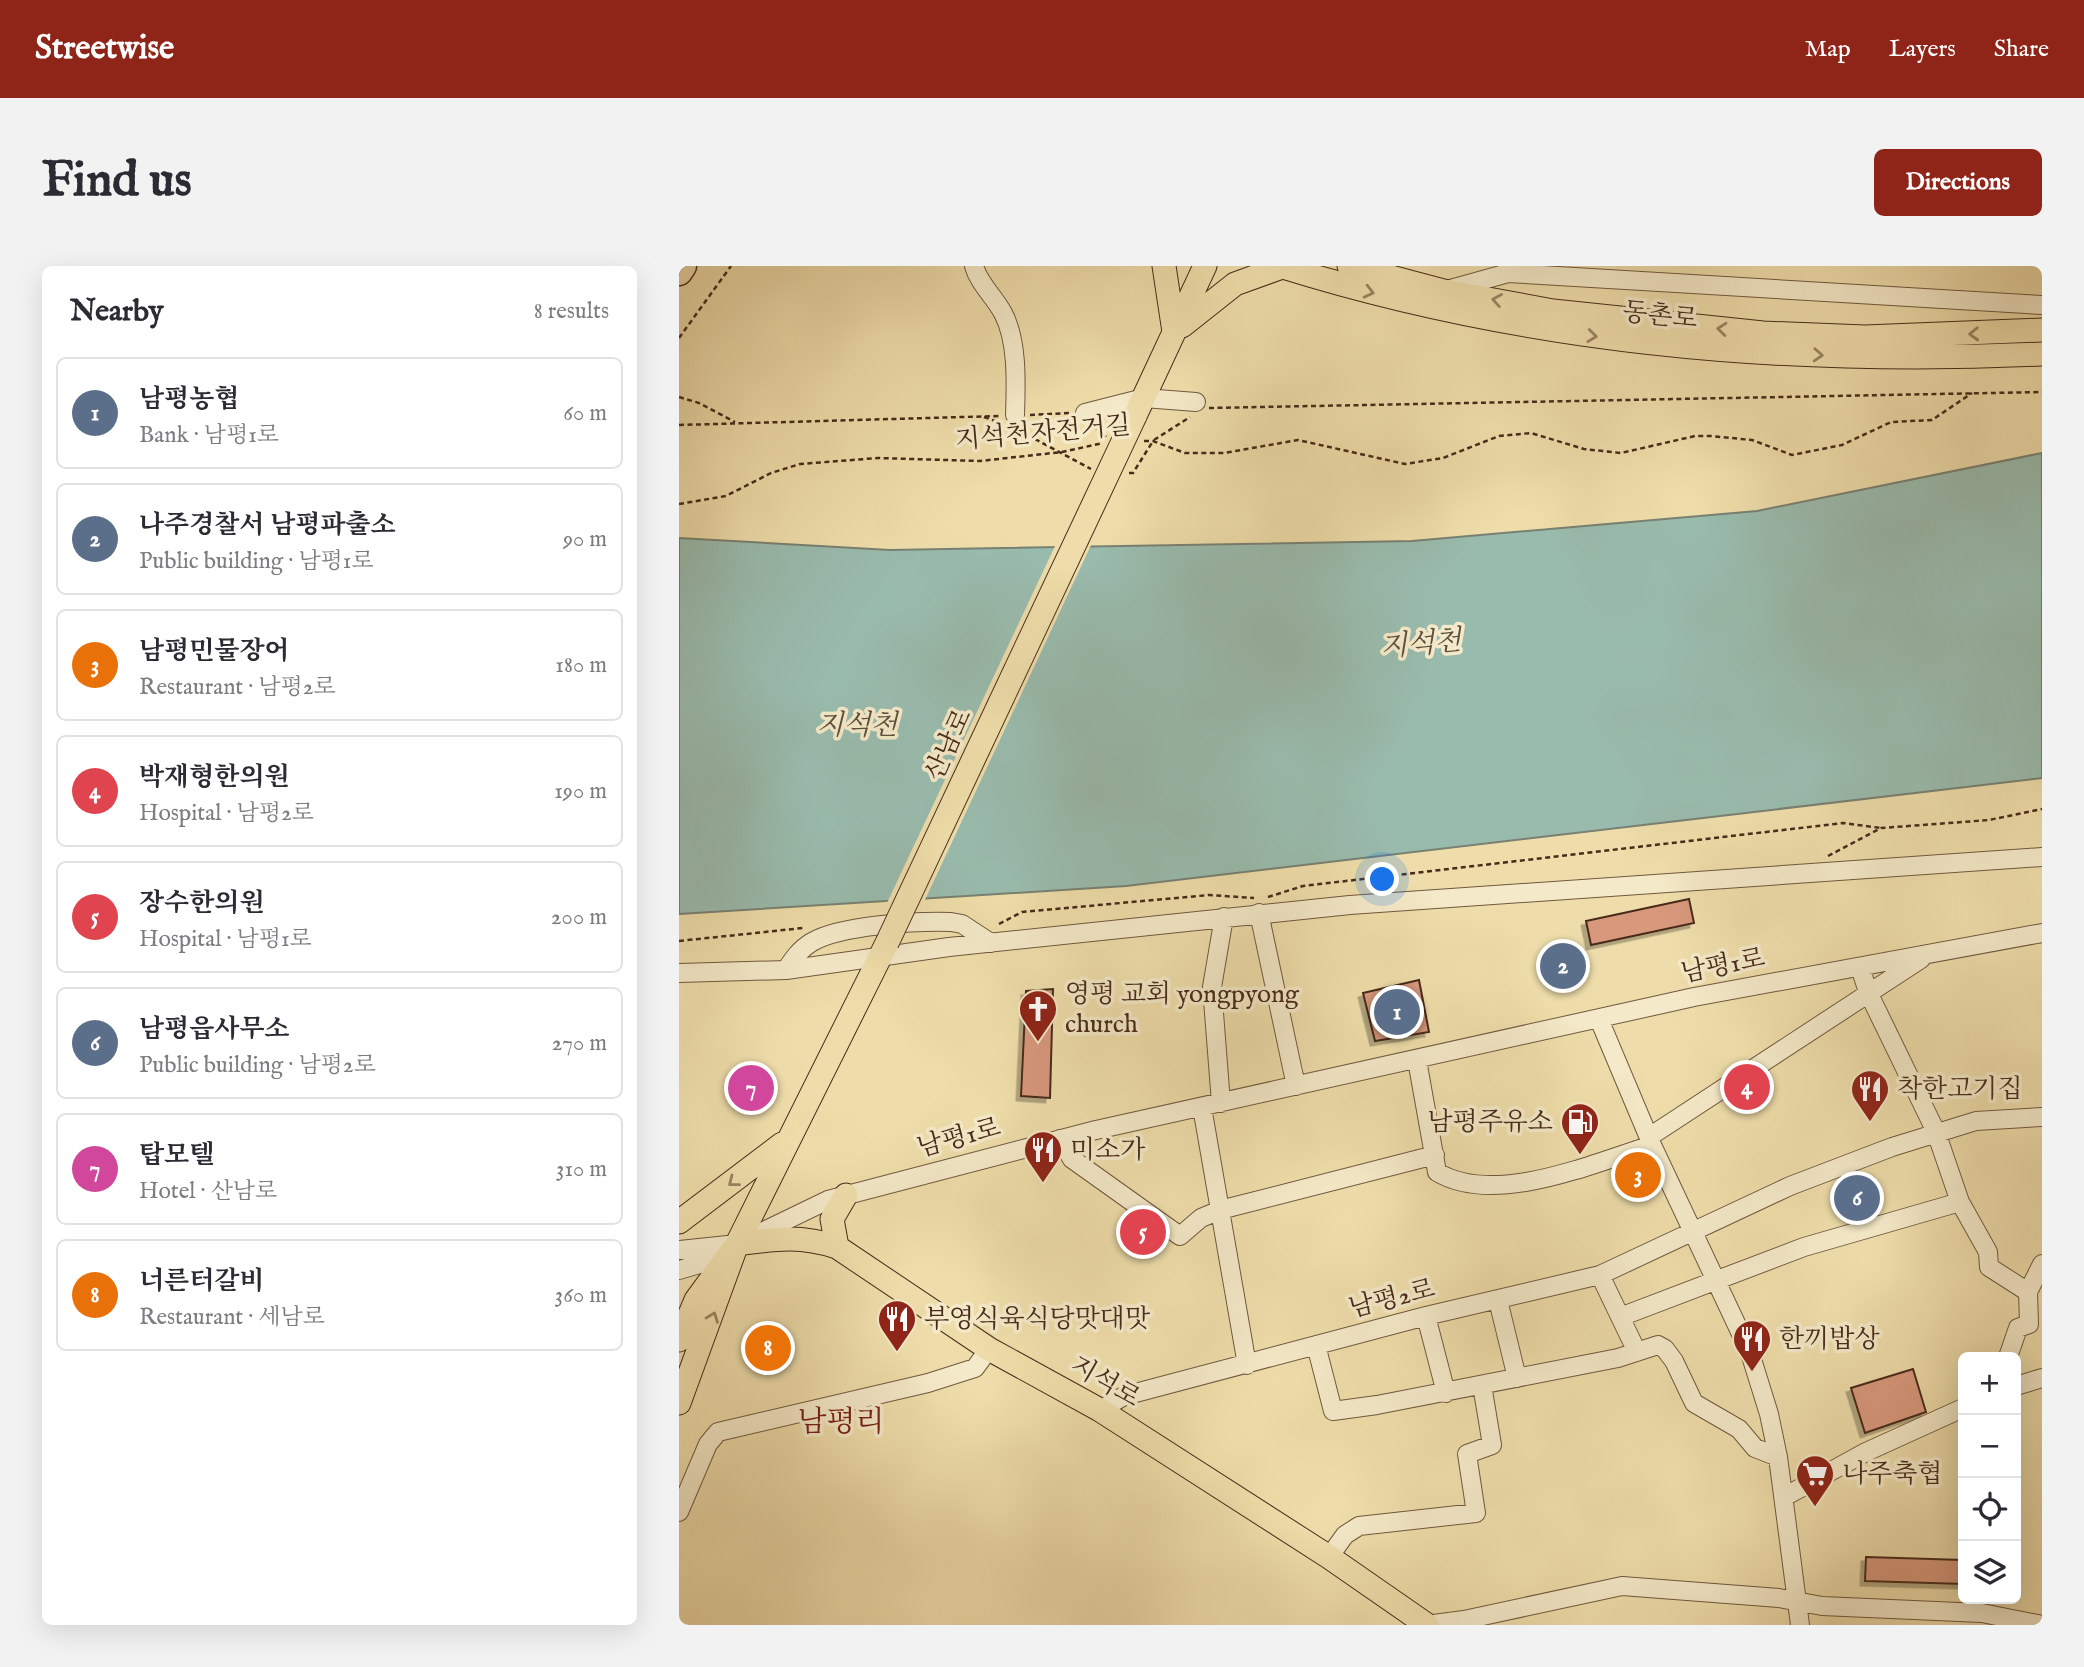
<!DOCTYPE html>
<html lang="en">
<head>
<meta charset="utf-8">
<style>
  :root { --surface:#fff; --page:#f2f2f3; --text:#2b2b33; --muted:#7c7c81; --line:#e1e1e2; --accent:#8f2418 }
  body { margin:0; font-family:"IM FELL English","Noto Serif KR",serif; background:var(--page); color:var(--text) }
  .controls { position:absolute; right:21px; bottom:21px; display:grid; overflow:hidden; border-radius:10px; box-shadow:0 7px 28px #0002 }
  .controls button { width:63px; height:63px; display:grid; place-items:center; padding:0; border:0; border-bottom:2px solid var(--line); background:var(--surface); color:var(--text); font:35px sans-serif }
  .you { position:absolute; left:704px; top:614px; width:24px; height:24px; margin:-18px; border:5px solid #fff; border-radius:50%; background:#1a73e8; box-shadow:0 0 0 10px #1a73e833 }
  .badge { display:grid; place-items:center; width:46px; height:46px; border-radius:50%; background:var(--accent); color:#fff; font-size:23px; font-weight:700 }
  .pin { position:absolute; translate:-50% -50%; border:4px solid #fff; box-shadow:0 2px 7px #0006 }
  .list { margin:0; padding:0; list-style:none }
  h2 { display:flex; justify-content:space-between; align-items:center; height:91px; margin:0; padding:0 28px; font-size:30px }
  h2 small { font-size:23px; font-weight:400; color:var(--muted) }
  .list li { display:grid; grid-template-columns:46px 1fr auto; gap:21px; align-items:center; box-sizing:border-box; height:112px; margin:0 14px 14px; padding:0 14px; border:2px solid var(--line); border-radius:10px }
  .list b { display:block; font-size:26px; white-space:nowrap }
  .list p { margin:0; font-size:23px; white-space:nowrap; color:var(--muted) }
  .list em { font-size:23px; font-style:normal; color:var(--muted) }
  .icon { flex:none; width:38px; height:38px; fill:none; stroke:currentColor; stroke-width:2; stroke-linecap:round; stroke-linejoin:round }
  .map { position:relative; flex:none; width:1363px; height:1359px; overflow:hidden; border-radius:10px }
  header { display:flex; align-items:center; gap:42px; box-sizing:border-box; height:98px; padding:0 35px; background:var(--accent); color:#fff }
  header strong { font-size:33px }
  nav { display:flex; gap:38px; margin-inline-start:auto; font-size:24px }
  .intro { display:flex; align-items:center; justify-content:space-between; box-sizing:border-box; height:168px; padding:0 42px }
  h1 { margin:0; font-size:49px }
  .button { padding:18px 32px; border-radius:10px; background:var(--accent); color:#fff; font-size:24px; font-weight:700 }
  main { display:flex; gap:42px; padding:0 42px }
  aside { flex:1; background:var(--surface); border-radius:10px; box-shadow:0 7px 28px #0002 }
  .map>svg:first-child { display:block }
</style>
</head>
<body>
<header>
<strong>Streetwise</strong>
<nav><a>Map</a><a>Layers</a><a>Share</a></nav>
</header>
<div class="intro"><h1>Find us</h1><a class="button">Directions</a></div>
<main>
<aside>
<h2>Nearby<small>8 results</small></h2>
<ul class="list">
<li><span class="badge" style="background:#5c6f8a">1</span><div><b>남평농협</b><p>Bank · 남평1로</p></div><em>60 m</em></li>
<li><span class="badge" style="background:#5c6f8a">2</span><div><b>나주경찰서 남평파출소</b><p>Public building · 남평1로</p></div><em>90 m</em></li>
<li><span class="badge" style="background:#e8710a">3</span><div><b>남평민물장어</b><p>Restaurant · 남평2로</p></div><em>180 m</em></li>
<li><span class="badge" style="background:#e0444e">4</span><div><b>박재형한의원</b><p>Hospital · 남평2로</p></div><em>190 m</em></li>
<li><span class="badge" style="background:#e0444e">5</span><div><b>장수한의원</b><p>Hospital · 남평1로</p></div><em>200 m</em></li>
<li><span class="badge" style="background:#5c6f8a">6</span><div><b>남평읍사무소</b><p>Public building · 남평2로</p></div><em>270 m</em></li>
<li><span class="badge" style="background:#d1479c">7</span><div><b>탑모텔</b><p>Hotel · 산남로</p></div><em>310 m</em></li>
<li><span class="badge" style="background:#e8710a">8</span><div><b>너른터갈비</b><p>Restaurant · 세남로</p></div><em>360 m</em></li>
</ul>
</aside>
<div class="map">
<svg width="1363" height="1359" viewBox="0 0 1363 1359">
  <defs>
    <filter id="shadow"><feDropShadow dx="-4.5" dy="4.5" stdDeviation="0" flood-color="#0004"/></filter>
  </defs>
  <rect width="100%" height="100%" fill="#eda"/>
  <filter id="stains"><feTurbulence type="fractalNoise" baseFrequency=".00286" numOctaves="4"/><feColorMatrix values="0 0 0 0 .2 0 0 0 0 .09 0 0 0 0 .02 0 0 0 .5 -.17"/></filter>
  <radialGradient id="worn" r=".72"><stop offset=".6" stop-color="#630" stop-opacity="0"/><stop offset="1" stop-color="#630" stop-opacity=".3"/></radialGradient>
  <!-- water -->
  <path fill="#99bbad" stroke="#788172" stroke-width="2" d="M1363,187V512L447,620L0,648V272L211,284L733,275L1078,245Z"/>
  <!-- pier -->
  <path fill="#eda" d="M413,277L245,636L207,639L377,278Z"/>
  <!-- building -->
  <path fill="#d8987b" stroke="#472b1a" stroke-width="2" filter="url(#shadow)" d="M1010,633L1015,657L912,679L907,655Z
    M740,714L750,766L696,775L684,727Z
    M374,723L371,832L342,830L347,725Z
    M1234,1103L1247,1146L1186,1167L1172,1122Z
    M1187,1291L1284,1294V1318L1186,1315Z"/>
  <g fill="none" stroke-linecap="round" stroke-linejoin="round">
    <defs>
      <path id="minor" d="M295,0C300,18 315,30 324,47C339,75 337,118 336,149
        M768,24L829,7L1363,39
        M406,147L465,132L517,136
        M580,647L617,820
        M107,704C114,693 121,683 133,676C162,659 238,655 272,656L283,658L312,677
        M0,707L107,704L270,681L671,639L1363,591
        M920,753L973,879L1071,1087L1090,1148L1099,1191L1121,1359
        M738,794L758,906C816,941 914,897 973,879
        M542,837L533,721L545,651
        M523,841L568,1099
        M970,871L1242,693
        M381,873L393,893L501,970L522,952L541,944L756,889
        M1281,936L1309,986L1310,1001L1349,1026L1350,1058L1339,1062L1329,1091
        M0,984L58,978
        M0,1004L31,995L58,978L149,934L417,864L1015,731L1363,667
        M921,1009L958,1086
        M1349,1026L1363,998
        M819,1034L838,1112
        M747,1050L767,1127
        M941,1051L1125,981L1281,936L1257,866L1189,726L1181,701
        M637,1079L654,1145L698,1139L939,1092L979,1079L986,1083L995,1095L1015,1137L1060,1163L1076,1182L1099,1191
        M1337,1120L1363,1112
        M421,1144L445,1130L747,1050L921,1009L1111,920L1213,881L1297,855L1363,851
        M1105,1231L1187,1186L1284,1142
        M0,1246L29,1178L39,1166L249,1117L296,1102L310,1083
        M650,1291L666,1269L680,1260L797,1247L788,1188L813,1179L803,1119
        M747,1359L785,1354L943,1320L1100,1332L1143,1340L1303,1347L1363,1359"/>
      <path id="major" d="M485,0L495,66
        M601,0C847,77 1106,100 1363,88
        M670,0L765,25L874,45L1084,67L1186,71L1363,64
        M503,60L556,18L603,1
        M456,150L526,0
        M0,956L103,878
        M58,978C97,973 120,969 158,981L310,1083L421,1144L650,1291L748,1359
        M58,978L208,677
        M158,981L153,953L167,929
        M0,1074L17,1034L58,978L0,1137"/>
      <path id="highway" d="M0,6L4,0"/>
    </defs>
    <!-- minor casing -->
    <use href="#minor" stroke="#71583e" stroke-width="20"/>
    <!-- major casing -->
    <use href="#major" stroke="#472b1a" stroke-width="25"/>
    <!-- highway casing -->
    <use href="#highway" stroke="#472b1a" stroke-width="29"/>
    <!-- path -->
    <path stroke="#472b1a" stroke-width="2.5" stroke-dasharray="5 3.5" stroke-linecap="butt" d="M0,72L52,0
      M0,131L20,137L56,156
      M530,142L1363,126
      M351,149L390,147
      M305,151L322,157
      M0,159L320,150
      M417,162L427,171
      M341,165L412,203
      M475,174L511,151
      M465,175H474L506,187H545L619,174L726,198L764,192L820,170L852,167L905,183L942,187L1016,170H1032L1073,174L1113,189L1163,179L1212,156L1253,154L1293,127
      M450,207H454L474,175
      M0,238L47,230L92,207L121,198L199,192L301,195L383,186L424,177
      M1149,590L1202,562L1310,554L1363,543
      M589,631L624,620L1164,557L1202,562
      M320,658L343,646L530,629L575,632
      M0,675L124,662"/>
    <!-- minor -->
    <use href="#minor" stroke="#f4e9c8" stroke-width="18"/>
    <!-- major -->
    <use href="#major" stroke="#eda" stroke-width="23"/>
    <!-- highway -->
    <use href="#highway" stroke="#eda" stroke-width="26"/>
    <defs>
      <path id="major-bridge" d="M208,677L456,150"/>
    </defs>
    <!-- major-bridge casing -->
    <use href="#major-bridge" stroke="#472b1a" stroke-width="25" stroke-linecap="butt"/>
    <!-- major-bridge -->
    <use href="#major-bridge" stroke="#eda" stroke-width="23"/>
  </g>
  <!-- one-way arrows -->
  <defs><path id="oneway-chevron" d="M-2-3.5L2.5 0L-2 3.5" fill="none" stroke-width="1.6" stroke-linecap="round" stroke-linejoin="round" transform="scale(1.75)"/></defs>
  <g stroke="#9a8462">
    <use href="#oneway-chevron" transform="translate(690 26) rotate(14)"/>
    <use href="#oneway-chevron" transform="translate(818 34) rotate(-170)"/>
    <use href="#oneway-chevron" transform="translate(1043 63) rotate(-174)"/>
    <use href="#oneway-chevron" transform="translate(1295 68) rotate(178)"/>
    <use href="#oneway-chevron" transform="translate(913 70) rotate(7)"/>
    <use href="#oneway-chevron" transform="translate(1139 89) rotate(3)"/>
    <use href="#oneway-chevron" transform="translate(54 916) rotate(142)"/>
    <use href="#oneway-chevron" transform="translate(34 1051) rotate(-69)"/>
  </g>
  <!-- icons -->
  <defs>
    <symbol id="church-pin" viewBox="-11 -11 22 30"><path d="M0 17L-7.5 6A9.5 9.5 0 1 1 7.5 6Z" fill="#8f2418" stroke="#f4e9c8"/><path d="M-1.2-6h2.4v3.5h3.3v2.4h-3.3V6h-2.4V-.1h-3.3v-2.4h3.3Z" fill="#fff"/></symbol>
    <symbol id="restaurant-pin" viewBox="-11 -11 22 30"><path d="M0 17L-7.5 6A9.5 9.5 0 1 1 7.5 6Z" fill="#8f2418" stroke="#f4e9c8"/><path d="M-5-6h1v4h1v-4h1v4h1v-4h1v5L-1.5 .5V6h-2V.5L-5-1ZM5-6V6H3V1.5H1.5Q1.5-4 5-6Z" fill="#fff"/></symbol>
    <symbol id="fuel-pin" viewBox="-11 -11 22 30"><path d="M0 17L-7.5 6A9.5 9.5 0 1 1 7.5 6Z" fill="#8f2418" stroke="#f4e9c8"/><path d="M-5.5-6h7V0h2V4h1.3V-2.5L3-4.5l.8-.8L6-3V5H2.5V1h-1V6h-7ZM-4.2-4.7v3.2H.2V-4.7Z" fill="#fff"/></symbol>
    <symbol id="supermarket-pin" viewBox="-11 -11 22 30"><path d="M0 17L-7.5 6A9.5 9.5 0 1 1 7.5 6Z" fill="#8f2418" stroke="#f4e9c8"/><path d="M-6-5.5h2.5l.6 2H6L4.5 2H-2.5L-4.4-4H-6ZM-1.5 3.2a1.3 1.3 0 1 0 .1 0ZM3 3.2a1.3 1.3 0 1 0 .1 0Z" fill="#fff"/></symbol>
  </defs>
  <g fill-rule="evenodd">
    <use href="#church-pin" x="337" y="721" width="44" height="60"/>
    <use href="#restaurant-pin" x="1169" y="801" width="44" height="60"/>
    <use href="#fuel-pin" x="879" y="834" width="44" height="60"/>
    <use href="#restaurant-pin" x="342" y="862" width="44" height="60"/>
    <use href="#restaurant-pin" x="196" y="1031" width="44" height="60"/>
    <use href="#restaurant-pin" x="1051" y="1051" width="44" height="60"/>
    <use href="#supermarket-pin" x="1114" y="1186" width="44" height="60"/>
  </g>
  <g text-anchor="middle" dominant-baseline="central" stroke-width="7" stroke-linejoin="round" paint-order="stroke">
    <!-- street labels -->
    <g font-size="26" fill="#472b1a" stroke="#f4e9c8">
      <text transform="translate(981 50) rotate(6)">동촌로</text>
      <text transform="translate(364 167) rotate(-5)">지석천자전거길</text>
      <text transform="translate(270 479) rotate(-65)">산남로</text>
      <text transform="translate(1044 700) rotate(-11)">남평1로</text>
      <text transform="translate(280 872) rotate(-15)">남평1로</text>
      <text transform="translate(713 1033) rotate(-14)">남평2로</text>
      <text transform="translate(426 1116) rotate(30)">지석로</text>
    </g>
    <!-- poi labels -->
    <g font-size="26" fill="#472b1a" stroke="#f4e9c8" text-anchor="start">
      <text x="386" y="728">영평 교회 yongpyong<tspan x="386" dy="30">church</tspan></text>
      <text x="1218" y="823">착한고기집</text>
      <text x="874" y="856" text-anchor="end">남평주유소</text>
      <text x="391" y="884">미소가</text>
      <text x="245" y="1053">부영식육식당맛대맛</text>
      <text x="1100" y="1073">한끼밥상</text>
      <text x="1163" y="1208">나주축협</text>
    </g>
    <!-- water labels -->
    <g font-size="28" font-style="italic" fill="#5c4f3f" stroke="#f4e9c8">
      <text transform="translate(742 379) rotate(-5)">지석천</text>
      <text x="178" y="460">지석천</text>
    </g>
    <!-- quarter labels -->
    <g font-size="30" fill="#7a1f14" stroke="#f4e9c8">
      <text x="162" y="1157">남평리</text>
    </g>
  </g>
  <rect width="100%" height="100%" filter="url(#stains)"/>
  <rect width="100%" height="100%" fill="url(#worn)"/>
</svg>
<div class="controls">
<button>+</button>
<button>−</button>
<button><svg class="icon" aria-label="locate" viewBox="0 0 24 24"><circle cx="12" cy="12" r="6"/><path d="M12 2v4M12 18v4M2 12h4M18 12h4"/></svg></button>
<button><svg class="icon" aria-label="layers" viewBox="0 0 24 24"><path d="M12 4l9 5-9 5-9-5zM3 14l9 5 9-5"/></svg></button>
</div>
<div class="you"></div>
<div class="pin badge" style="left:718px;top:746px;background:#5c6f8a">1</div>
<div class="pin badge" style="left:884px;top:700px;background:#5c6f8a">2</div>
<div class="pin badge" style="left:959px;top:909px;background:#e8710a">3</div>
<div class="pin badge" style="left:1068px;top:821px;background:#e0444e">4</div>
<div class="pin badge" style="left:464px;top:966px;background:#e0444e">5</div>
<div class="pin badge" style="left:1178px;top:932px;background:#5c6f8a">6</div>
<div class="pin badge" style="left:72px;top:822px;background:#d1479c">7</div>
<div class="pin badge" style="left:89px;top:1082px;background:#e8710a">8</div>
</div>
</main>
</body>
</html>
